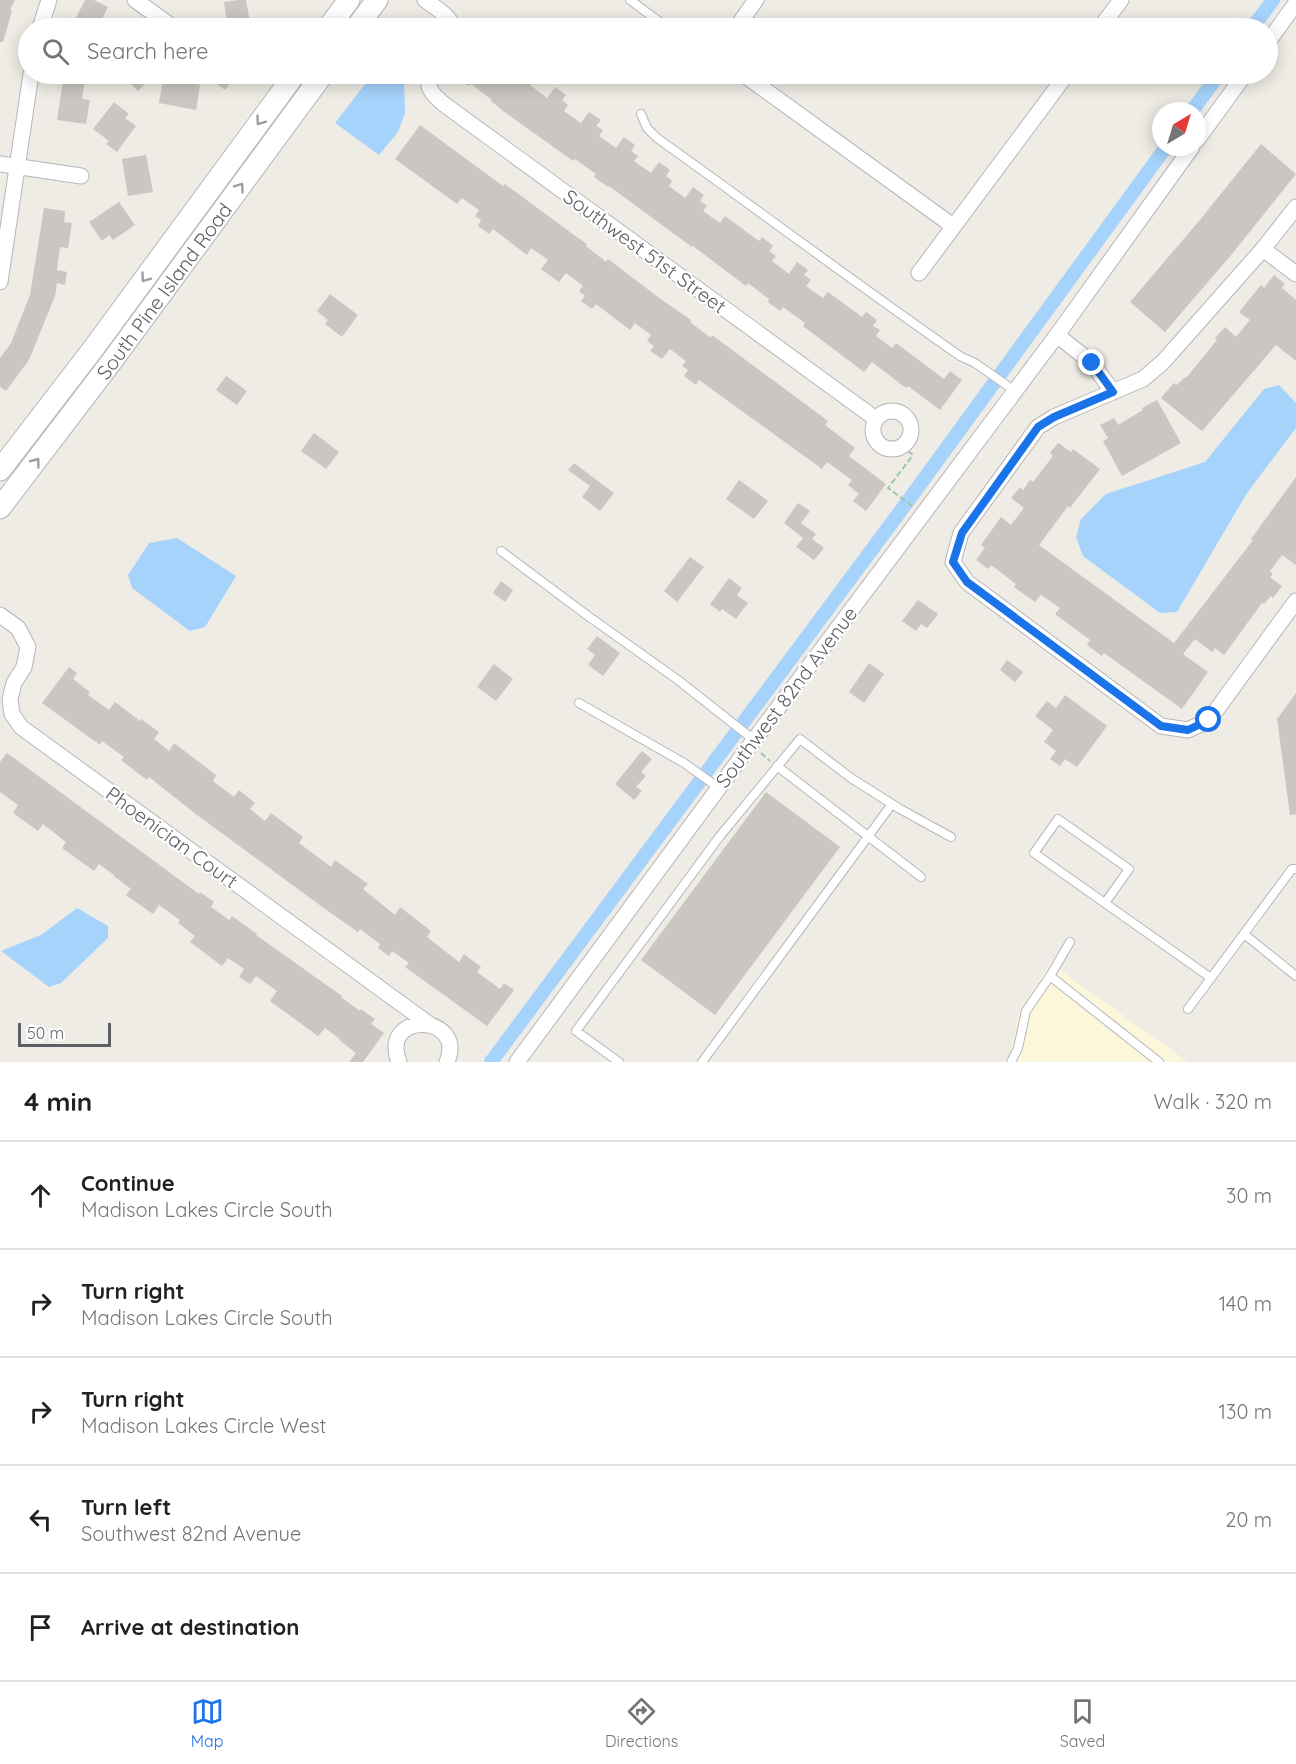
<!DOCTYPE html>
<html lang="en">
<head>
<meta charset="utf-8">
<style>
  :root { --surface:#fff; --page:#f6f6f6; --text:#202124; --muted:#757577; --line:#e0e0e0; --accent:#1a73e8 }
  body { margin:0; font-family:Quicksand,sans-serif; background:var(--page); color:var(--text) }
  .compass { position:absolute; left:1152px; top:102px; width:54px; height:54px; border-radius:50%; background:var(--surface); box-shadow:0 3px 15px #0003; rotate:38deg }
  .scale { position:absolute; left:18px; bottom:15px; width:93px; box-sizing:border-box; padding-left:6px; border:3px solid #5c5f64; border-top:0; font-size:16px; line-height:21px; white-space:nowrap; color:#5c5f64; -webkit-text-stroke:4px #fff; paint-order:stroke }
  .stop { position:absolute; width:18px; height:18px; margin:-14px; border:4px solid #1a73e8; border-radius:50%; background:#fff }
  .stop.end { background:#1a73e8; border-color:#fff; box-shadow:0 2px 6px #0008 }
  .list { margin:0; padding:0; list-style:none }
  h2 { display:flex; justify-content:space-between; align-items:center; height:78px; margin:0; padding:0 24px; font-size:26px }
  h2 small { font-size:20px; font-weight:400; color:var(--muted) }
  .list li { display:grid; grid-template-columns:39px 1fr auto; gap:18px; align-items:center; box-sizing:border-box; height:108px; padding:0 24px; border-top:2px solid var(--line) }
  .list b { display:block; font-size:22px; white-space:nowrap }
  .list p { margin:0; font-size:20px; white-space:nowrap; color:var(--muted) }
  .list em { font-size:20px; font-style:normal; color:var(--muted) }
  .icon { flex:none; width:33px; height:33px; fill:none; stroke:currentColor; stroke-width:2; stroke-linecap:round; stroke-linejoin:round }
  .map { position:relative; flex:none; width:1296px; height:1062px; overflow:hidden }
  .search { position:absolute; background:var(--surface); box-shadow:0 3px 15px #0003; left:18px; right:18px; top:18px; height:66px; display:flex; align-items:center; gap:15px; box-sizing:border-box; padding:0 21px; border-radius:33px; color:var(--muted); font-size:22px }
  .sheet { height:618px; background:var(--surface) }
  nav { display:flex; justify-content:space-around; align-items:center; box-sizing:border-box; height:84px; border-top:2px solid var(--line); background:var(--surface); font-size:16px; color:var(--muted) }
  nav a { display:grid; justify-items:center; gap:3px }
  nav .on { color:var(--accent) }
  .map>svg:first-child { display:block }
</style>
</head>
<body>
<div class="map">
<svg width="1296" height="1062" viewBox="0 0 1296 1062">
  <rect width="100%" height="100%" fill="#eeece4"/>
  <!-- commercial -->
  <path fill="#fcf6da" d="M1050,963L1188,1062H1004L1011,1052L1018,1015Z"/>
  <!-- water -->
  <path fill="#a6d3fc" d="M373,74H404L405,113L398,132L379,155L335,123Z
    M1279,385L1296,403V428L1247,493L1177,612L1160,613L1083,556L1076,537L1081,519L1106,494L1205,462L1264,389Z
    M177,538L236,576L205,627L190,631L132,588L128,575L149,543Z
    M77,908L108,926V938L61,983L49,987L1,951L41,935Z"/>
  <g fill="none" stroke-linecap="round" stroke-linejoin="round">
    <!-- canal -->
    <path stroke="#a6d3fc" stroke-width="14" d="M1252,28L1273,0
      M1192,111L1219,74
      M491,1062L905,505L1166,147"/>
  </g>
  <!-- building -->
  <path fill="#cac6c1" d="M0,0H15L10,10L12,11L3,42H0Z
    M85,0H94L108,7L98,28H71Z
    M238,0H246L251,28H228L224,2Z
    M64,74H86L82,99L90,100L86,124L57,120Z
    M134,74H155L138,91L127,80Z
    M203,74H237L225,90Z
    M452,74H524L534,81L530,85L547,98L555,87L566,95L562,100L568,105L564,111L581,123L589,112L601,120L596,126L603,130L599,136L616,148L624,137L635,145L631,151L638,156L634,161L651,173L659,162L670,170L666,176L672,181L669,186L685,198L693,187L704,195L700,201L707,206L703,211L720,223L725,216L759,241L762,237L773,246L769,251L776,256L772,261L789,274L797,262L808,270L804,275L811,280L806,286L823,298L828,292L862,317L866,312L877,320L873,326L880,330L876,336L892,348L896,343L944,379L950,371L962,380L940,410L908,386L906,388L872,362L864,372L803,326L805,323L783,307L780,311L768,302L769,299L748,283L746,286L693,246L692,247L609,186L608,187L594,177L596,174L575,159L573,161L503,111L491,101L492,100L471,84L469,86Z
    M163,78L200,85L196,110L159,103Z
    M114,102L129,114L125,118L136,126L117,152L106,144L109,141L93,129Z
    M420,125L503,186L505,184L574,235L587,244L586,246L606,262L608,259L662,300L691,320L690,322L711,338L712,335L828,421L825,425L855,448L849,456L886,484L866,511L853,501L859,494L848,485L852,480L827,462L822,469L699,380L696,385L684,376L688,370L682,366L686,361L670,349L662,359L650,351L654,346L647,341L651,335L635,323L630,330L596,304L592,309L581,301L585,296L579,291L583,286L566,273L559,282L541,269L548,260L531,248L527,255L493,229L489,234L478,226L481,220L475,216L479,210L462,198L457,204L395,159Z
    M1261,144L1296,174L1232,254L1165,332L1130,302L1199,221Z
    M146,155L153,192L128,196L122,159Z
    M119,202L135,225L113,240L109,235L102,241L89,222Z
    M44,208L65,211L64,222L72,223L68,248L60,247L57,270L67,272L65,285L57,283L55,296L29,360L6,391L0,387V358L11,343L30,295Z
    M1274,275L1285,284L1282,288L1296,300V361L1276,345L1202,431L1161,398L1174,383L1177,385L1185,377L1186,378L1217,340L1215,338L1225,327L1236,337L1250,320L1239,312L1261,285L1264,288Z
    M330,294L358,315L342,337L325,324L328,320L317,311Z
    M226,376L247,391L237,405L216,390Z
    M1157,400L1181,443L1122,476L1103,441L1108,438L1100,425L1114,418L1118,425L1143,410L1142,408Z
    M314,433L339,452L326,469L301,451Z
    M1058,443L1071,452L1073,449L1100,469L1070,508L1068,506L1039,545L1174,643L1253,540L1251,539L1296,477V565L1282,555L1270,571L1273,574L1270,577L1282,586L1273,598L1271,596L1264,604L1262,603L1224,655L1215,648L1212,652L1195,639L1183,654L1208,672L1182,709L1104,653L1102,656L1087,645L1090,640L1055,614L1060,608L1041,595L1035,602L1014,587L1016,584L991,565L988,569L976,560L985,548L981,545L1001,517L1011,525L1024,508L1011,498L1020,487L1023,490L1030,480L1033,482L1053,456L1050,453Z
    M574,463L614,493L600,511L582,497L590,486L568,470Z
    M739,480L768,501L754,519L726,499Z
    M798,503L810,511L801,523L816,534L812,539L824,548L814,560L796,547L803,538L784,523Z
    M690,557L704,567L677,602L664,591Z
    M729,578L742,588L737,595L748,603L736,619L722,609L720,612L710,604Z
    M501,581L513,590L505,602L493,593Z
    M918,600L938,614L927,628L921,624L916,631L902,621Z
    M597,636L620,653L603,676L588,665L595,655L587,649Z
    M1007,660L1023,672L1015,682L1000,670Z
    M869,663L884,674L864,703L849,692Z
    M494,664L513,679L496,701L477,687Z
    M69,667L77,673L73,679L90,692L88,695L109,710L115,702L140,721L141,719L159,732L154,739L169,751L174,743L216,775L213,781L234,797L239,790L255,803L250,809L265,821L271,813L303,837L299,843L331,867L335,860L368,884L363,889L395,915L400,907L431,931L427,937L459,962L464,954L481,967L477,972L500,989L504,983L514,990L487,1026L405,967L409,963L392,951L389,956L378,948L380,944L360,929L358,932L325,909L197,815L149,777L147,780L139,774L121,760L124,757L102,741L100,745L42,703Z
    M1296,693V814L1290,815L1277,719Z
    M1065,695L1107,726L1077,767L1065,759L1060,766L1050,759L1056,751L1044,742L1053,730L1035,716L1047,701L1056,708Z
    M642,751L652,759L641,772L646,776L636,787L642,791L634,800L615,784Z
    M7,753L199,894L200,892L214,902L211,907L229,920L232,916L257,934L256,935L342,996L341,997L360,1011L361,1009L375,1019L371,1024L384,1033L363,1062H349L356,1053L339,1040L340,1039L325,1028L318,1036L270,1001L277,991L256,976L250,984L239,977L244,969L228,958L222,966L190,942L195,936L178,923L180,920L159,905L153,914L126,895L131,889L114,876V875L99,864L94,871L62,848L66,842L43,824L38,831L13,813L18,805L0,792V762Z
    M766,792L840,847L715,1015L641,960Z"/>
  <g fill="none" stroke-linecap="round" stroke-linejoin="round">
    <defs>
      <path id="lane" d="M630,0L668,28
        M641,114L647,128L657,138C758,210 858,285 960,356L975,363L1015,391
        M501,551L588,616L678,680L754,740
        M579,703L684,763L719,788
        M777,766L921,877
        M1105,903L1129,869L1058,819L1034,853L1211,978
        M1244,934L1296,976
        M1050,976L1159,1062
        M1188,1009L1292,869H1296
        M619,1062L576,1031L720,836L800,739L851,778L900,809L951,837
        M702,1062L892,804
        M1011,1062L1018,1048L1026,1011L1050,976L1070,942"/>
      <path id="street" d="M135,0L174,28
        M425,0C436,8 450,16 454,28
        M40,28L49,0
        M736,28L756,0
        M1100,28L1121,0
        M1268,42L1296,3
        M430,74C425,88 434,96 445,105L876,419
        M743,74L953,226
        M1197,140L1245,74
        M0,164L81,176
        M1296,207L1263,249L1163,362L1143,379L1054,417L1038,427L961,533L953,562L967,582L1161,726L1188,730L1209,720L1296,601
        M1263,249L1296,274
        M919,273L1067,74
        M0,282L31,74
        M1057,335L1092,363L1113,392
        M873 430a19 19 0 1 1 38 0a19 19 0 1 1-38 0Z
        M0,615L18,628L28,647L24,667L14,683L10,699L12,714L21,727L429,1024
        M399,1062C379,1010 467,1014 447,1062
        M517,1062L754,740L1057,335L1192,147"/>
      <g id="secondary">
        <path d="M328,28L349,0"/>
        <path d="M356,28L377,0"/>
        <path d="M0,470L93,349L295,74"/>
        <path id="s1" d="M0,508L112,361L323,74"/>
      </g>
    </defs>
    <!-- lane casing -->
    <use href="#lane" stroke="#b4b6bb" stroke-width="10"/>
    <!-- street casing -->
    <use href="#street" stroke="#b4b6bb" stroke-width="17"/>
    <!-- secondary casing -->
    <use href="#secondary" stroke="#b3b6bb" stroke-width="23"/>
    <!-- path -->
    <path stroke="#9bc5a9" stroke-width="2" stroke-dasharray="6 3" stroke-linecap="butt" d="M908,451L913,455L888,488L912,506
      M761,753L770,761"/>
    <!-- lane -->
    <use href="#lane" stroke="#fff" stroke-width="8"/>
    <!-- street -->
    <use href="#street" stroke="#fff" stroke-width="15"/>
    <!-- secondary -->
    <use href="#secondary" stroke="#fff" stroke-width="21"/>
  </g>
  <!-- one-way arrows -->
  <defs><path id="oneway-chevron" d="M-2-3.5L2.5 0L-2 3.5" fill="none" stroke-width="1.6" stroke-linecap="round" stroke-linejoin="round" transform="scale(1.5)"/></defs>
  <g stroke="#9d9fa2">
    <use href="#oneway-chevron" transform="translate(260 121) rotate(126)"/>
    <use href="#oneway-chevron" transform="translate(240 187) rotate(-54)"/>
    <use href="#oneway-chevron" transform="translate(145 278) rotate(126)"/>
    <use href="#oneway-chevron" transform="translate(36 462) rotate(-53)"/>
  </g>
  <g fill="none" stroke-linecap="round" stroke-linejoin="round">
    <!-- route -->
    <path stroke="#1a73e8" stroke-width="8" d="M1092,363L1113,392L1054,417L1038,427L962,533L953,562L967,582L1161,726L1188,730L1209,720"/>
  </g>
  <g text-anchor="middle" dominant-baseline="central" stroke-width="4.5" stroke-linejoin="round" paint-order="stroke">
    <!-- street labels -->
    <g font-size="20" fill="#5c5f64" stroke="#fff">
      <text transform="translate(645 251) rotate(36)">Southwest 51st Street</text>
      <text stroke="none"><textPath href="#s1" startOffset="272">South Pine Island Road</textPath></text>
      <text transform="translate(786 697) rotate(-53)">Southwest 82nd Avenue</text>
      <text transform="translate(172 837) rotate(36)">Phoenician Court</text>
    </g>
  </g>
</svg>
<svg class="compass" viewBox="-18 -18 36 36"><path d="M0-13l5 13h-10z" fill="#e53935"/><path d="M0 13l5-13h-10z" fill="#757577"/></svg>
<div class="scale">50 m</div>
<div class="stop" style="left:1209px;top:720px"></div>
<div class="stop end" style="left:1092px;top:363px"></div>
<div class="search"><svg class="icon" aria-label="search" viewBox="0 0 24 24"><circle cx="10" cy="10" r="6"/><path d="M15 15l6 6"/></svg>Search here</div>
</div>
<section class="sheet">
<h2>4 min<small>Walk · 320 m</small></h2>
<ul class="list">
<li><svg class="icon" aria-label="ahead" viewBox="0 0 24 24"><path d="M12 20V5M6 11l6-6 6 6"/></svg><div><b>Continue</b><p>Madison Lakes Circle South</p></div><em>30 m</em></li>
<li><svg class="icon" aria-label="right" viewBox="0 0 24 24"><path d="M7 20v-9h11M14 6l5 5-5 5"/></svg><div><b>Turn right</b><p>Madison Lakes Circle South</p></div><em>140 m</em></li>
<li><svg class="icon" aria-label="right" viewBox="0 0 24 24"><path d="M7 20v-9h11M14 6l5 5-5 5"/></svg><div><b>Turn right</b><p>Madison Lakes Circle West</p></div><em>130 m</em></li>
<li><svg class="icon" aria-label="left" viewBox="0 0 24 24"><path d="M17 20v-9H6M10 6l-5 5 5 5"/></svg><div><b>Turn left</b><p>Southwest 82nd Avenue</p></div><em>20 m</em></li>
<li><svg class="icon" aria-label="arrive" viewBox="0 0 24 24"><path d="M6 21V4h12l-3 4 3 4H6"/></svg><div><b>Arrive at destination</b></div></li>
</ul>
</section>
<nav>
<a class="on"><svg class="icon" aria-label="map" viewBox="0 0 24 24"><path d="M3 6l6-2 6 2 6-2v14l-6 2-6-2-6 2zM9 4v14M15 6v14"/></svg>Map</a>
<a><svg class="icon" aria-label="directions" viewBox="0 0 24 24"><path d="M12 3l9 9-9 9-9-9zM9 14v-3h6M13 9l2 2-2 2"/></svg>Directions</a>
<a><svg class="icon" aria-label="saved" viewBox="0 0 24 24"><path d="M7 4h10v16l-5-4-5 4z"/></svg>Saved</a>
</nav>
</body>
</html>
